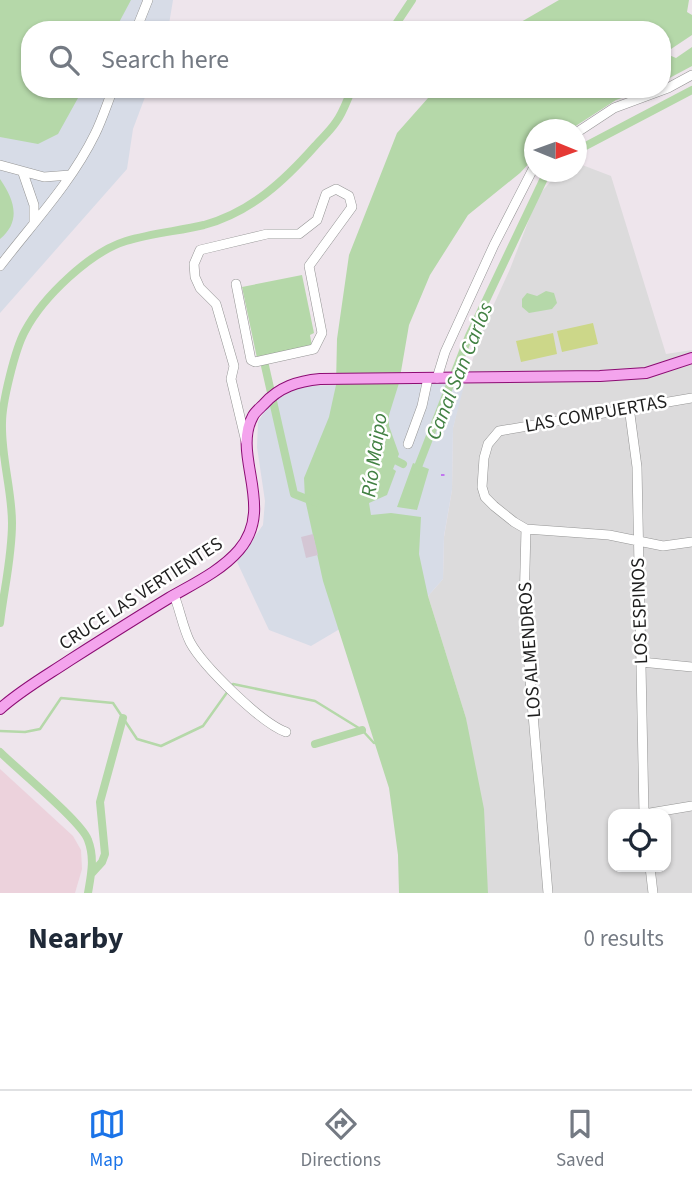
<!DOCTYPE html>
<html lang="en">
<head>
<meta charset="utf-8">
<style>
  :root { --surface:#fff; --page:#f6f6f7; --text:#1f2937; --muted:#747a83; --line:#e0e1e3; --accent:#1a73e8 }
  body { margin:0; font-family:"Source Sans 3",sans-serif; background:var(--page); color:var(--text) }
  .controls { position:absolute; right:21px; bottom:21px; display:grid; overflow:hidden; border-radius:14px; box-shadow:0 2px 5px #0004 }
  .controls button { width:63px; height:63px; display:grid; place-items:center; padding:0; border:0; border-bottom:2px solid var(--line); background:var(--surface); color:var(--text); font:35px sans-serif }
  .compass { position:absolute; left:524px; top:119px; width:63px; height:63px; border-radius:50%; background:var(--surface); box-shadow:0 2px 5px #0004; rotate:91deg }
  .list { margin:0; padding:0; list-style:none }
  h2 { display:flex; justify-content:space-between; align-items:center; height:91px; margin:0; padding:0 28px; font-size:30px }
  h2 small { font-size:23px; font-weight:400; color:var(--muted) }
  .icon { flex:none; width:38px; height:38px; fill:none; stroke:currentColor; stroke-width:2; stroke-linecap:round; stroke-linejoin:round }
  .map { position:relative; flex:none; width:692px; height:893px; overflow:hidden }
  .search { position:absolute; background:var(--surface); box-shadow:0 2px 5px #0004; left:21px; right:21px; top:21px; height:77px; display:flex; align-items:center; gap:18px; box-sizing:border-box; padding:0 24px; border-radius:28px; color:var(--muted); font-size:26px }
  .sheet { height:196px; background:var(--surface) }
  nav { display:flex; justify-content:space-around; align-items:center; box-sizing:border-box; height:98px; border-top:2px solid var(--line); background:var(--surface); font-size:19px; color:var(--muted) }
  nav a { display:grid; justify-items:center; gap:4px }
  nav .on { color:var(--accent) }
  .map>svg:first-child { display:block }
</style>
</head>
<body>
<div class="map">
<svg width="692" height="893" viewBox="0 0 692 893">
  <rect width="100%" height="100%" fill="#eee5ec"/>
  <!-- residential -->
  <path fill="#dcdbdc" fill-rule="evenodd" d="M577,163L611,176L666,354L692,350V893H488L466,718L428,596L443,579L444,537L452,490L453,428L460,397L484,326L510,269L538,196L559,172H576ZM613,814H666V867H613Z"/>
  <!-- industrial -->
  <path fill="#d7dce7" d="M0,0H173L168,30H30V89H148L133,129L127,169L0,313Z
    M465,382L453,428L452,490L444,536L443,579L428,596L338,630L311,646L269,630L237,562L263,525L265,501L257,447L258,422L269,404L299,386Z"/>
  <!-- farmland -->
  <path fill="#ecd2dc" d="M0,769L73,836L81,850L82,869L75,893H0Z"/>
  <!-- pitch -->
  <path fill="#ccd789" d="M593,323L598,344L562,352L557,331Z
    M553,333L557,354L521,362L516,341Z"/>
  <!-- water -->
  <path fill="#b5d8a9" d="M0,0H131L115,30H30V89H83L58,134L38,144L0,137Z
    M559,0H689L687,12L692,15V35L671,49L669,55L676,58L692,47V66L662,82V30H507Z
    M436,89H649L616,100L571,129L534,130V158L520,173L468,215L430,275L409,325L399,383L389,415V426L399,454L393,469L396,471L387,495L369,503L371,515L391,513L421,517L419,554L428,596L466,718L484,809L488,893H399L398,855L389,788L323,581L305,499L304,478L329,417L336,385L337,339L349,255L397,133Z
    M0,179C14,199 22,221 0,239Z
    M302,275L314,333L310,335L312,346L257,358L242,287Z
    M546,291L554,293L557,303L552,309L529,313L522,307V299L527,293L537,296Z
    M413,463L429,469L417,510L397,507Z"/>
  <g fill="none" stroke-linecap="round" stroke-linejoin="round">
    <!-- stream -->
    <path stroke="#b5d8a9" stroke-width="2.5" d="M0,731L25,732L40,729L61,698L113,703L137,739L161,746L203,726L233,684L315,701L362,730L374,743"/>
    <!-- canal -->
    <path stroke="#b5d8a9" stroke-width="8" d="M392,30L412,0
      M576,151L692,90
      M263,357L294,494L315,502
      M387,456L403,464
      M416,472L469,336L547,172
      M0,623C4,589 12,557 12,523C12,490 1,457 2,423C2,403 15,349 25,331C43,297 90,252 126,241C152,233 179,231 204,225C251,212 284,181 315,146C322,138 330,131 336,122C343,113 347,100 352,89
      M315,744L362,730
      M0,752C17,769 82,822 88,840C95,858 91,875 88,893
      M92,873L102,862L105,854L100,802L123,718"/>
  </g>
  <!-- building -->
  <path fill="#d4c6d4" d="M313,534L318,555L306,558L301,537Z"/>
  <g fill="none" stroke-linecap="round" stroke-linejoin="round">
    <defs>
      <path id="minor" d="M136,30L148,0
        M576,133L614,108L668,88L692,75
        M0,165L44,177L70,175
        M23,173L34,205V222
        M0,266C33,223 71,183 95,134C102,120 107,104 113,89
        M236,284L251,360L255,362L314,349L322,333L309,266L352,207L349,196L336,189L326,194L317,220L299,234H267L200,250L194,264L195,277L200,288L216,304L234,366L231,379L246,442
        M437,378L445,352L494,245L534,167
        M692,398L499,431L488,444L484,458L482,487L485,497L494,506L514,522L526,529L609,535L663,546L692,542
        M629,407L637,467L644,814
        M408,444L422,406L428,378
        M526,529L524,607L548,893
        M174,595C180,610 183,628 190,642C203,666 261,723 286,732
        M641,662L692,667
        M644,814L692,806
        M650,867L653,893"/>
      <path id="major" d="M0,709C21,690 46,676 70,660C103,639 136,618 169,598C193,584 221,571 239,550C276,507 231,455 253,416C255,412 260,408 264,404C279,387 298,381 320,379L600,376L646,373L692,358"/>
    </defs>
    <!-- minor casing -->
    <use href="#minor" stroke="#959595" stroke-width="10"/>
    <!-- major casing -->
    <use href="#major" stroke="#8c0c73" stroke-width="12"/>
    <!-- path -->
    <path stroke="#c176ef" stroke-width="2" stroke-dasharray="3.5 3.5" stroke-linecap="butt" d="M441,475H448"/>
    <!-- minor -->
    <use href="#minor" stroke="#fff" stroke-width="9"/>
    <!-- major -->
    <use href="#major" stroke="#f4a4ed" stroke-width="10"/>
  </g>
  <g text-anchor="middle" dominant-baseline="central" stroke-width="5" stroke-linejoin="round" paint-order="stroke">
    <!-- street labels -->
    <g font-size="19" fill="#1e1e1e" stroke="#fff">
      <text transform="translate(596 414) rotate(-10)">LAS COMPUERTAS</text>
      <text transform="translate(141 594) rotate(-33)">CRUCE LAS VERTIENTES</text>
      <text transform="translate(640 611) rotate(-92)">LOS ESPINOS</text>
      <text transform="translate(530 650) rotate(-94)">LOS ALMENDROS</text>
    </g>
    <!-- water labels -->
    <g font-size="21" font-style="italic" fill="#428143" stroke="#fff">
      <text transform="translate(459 371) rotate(-68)">Canal San Carlos</text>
      <text transform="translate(374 455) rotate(-82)">Río Maipo</text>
    </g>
  </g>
</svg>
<div class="controls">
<button><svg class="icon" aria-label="locate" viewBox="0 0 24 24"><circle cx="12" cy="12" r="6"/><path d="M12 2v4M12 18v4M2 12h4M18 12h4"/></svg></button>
</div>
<svg class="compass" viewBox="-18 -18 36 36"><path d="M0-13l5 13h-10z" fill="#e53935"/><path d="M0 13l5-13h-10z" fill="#747a83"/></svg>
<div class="search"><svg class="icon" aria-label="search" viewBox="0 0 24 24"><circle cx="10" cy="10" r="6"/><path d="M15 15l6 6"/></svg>Search here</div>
</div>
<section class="sheet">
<h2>Nearby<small>0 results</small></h2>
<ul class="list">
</ul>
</section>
<nav>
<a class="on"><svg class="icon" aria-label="map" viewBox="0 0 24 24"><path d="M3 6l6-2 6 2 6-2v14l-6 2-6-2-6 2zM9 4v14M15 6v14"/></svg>Map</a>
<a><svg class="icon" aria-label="directions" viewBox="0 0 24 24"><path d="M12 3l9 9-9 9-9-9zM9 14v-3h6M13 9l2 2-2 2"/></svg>Directions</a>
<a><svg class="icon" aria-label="saved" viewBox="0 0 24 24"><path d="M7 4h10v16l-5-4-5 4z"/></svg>Saved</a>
</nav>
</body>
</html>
